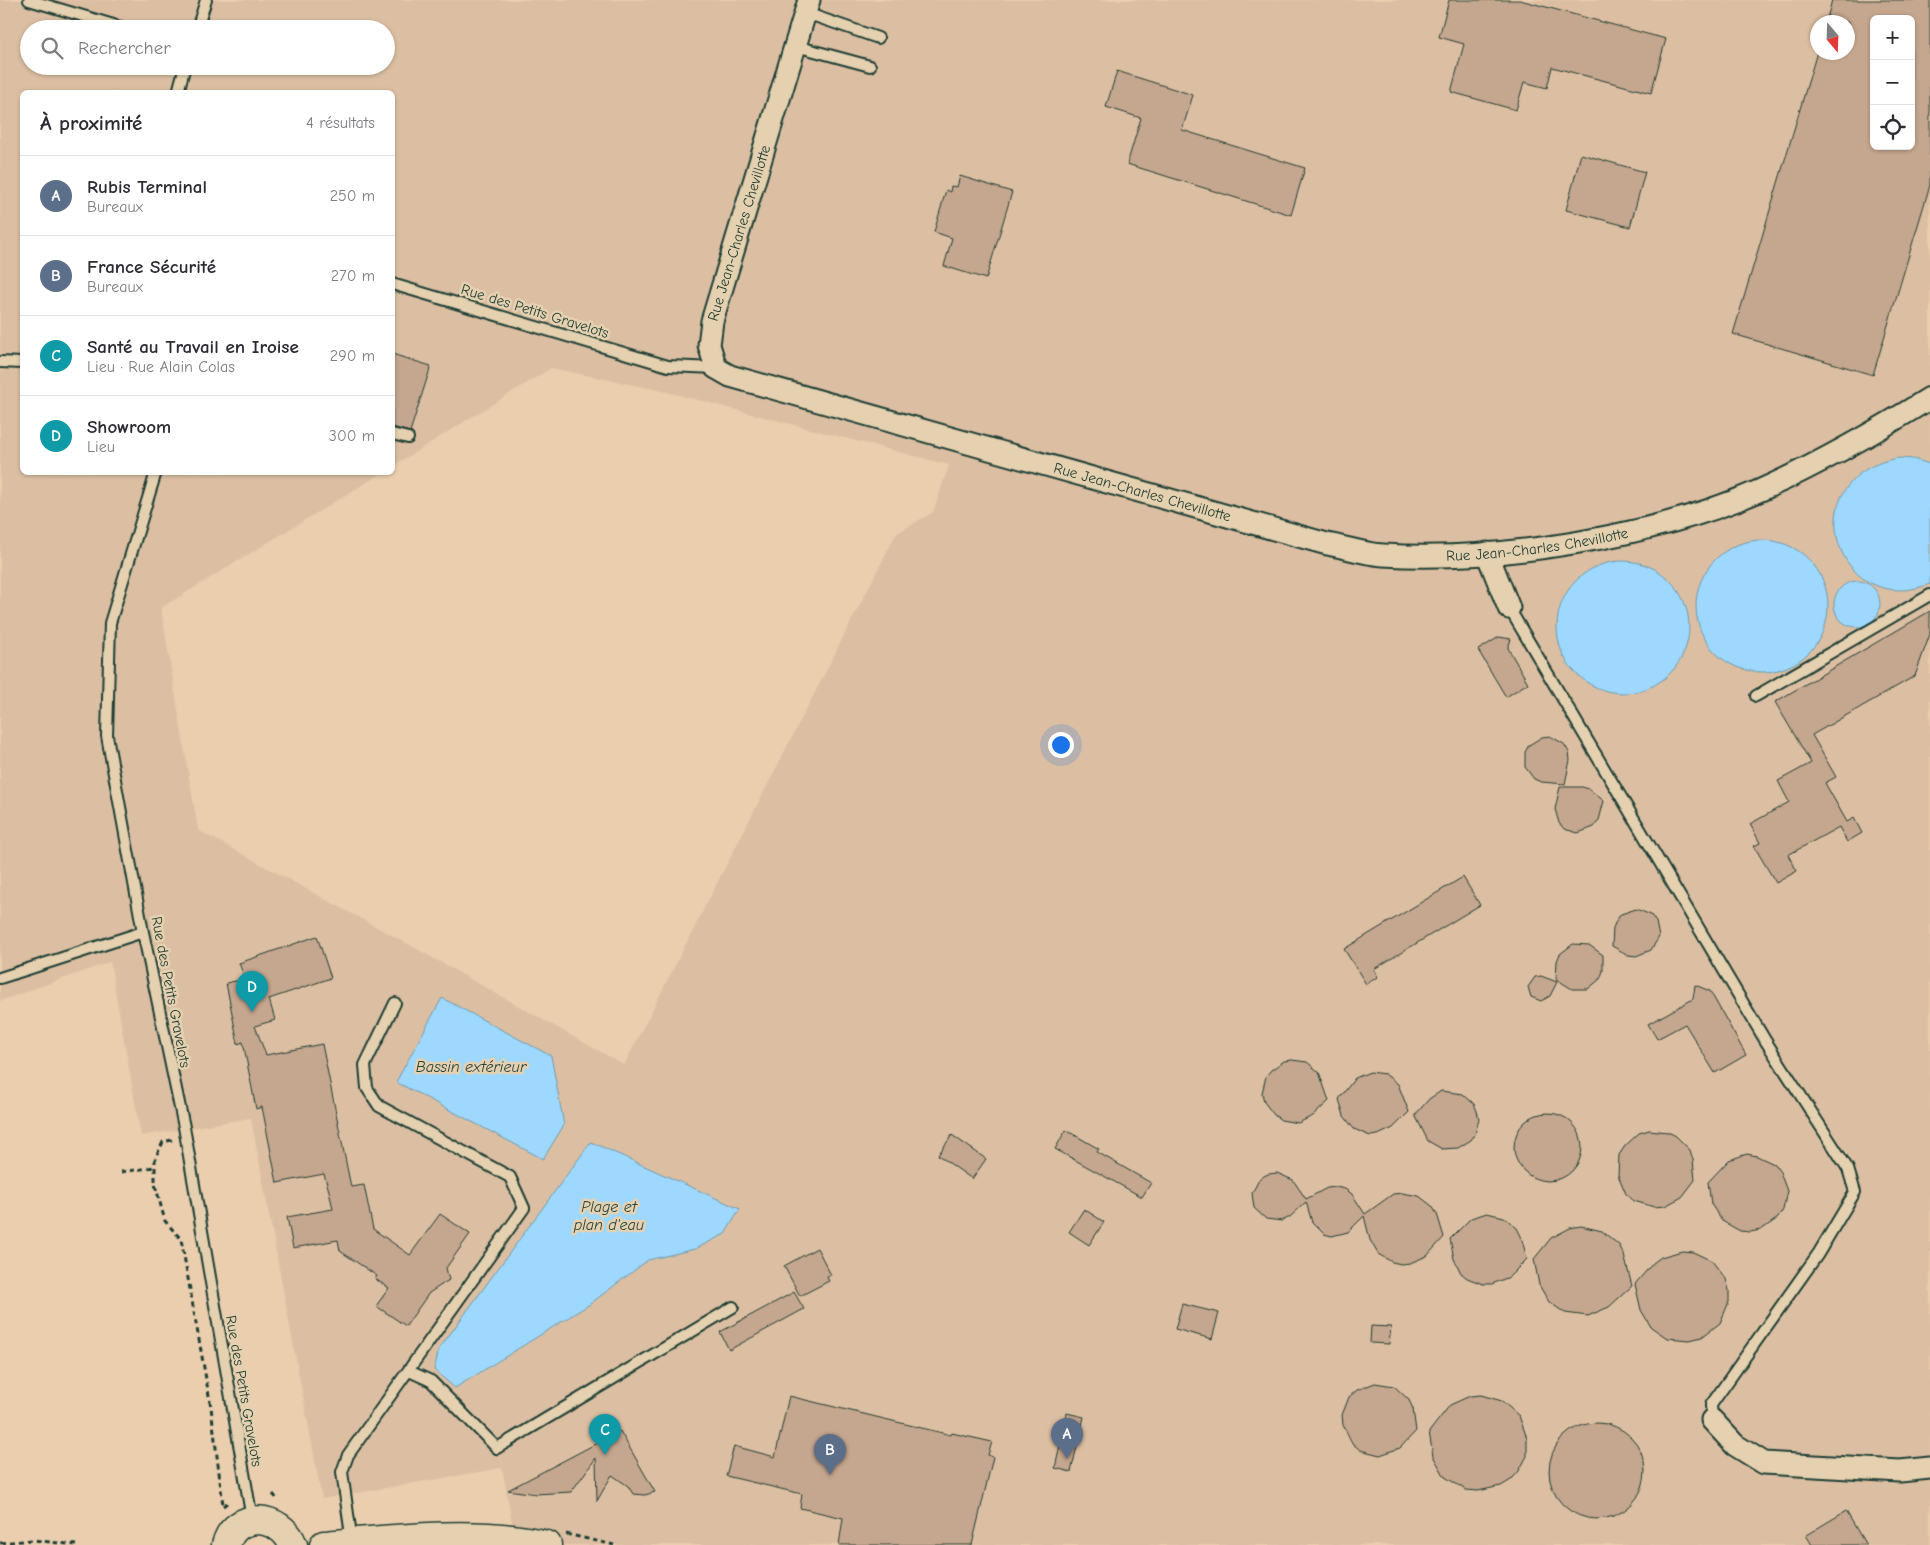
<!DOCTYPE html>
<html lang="fr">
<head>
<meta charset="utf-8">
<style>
  :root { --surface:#fff; --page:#f2f2f3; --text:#2b2b33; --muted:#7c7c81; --line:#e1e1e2; --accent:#db2777 }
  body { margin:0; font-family:"Comic Neue",sans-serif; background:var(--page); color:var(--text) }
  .controls { position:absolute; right:15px; top:15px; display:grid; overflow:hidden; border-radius:8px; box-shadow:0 1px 4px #0004 }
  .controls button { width:45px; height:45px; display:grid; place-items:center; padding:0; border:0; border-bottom:1px solid var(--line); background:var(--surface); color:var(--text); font:25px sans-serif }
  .compass { position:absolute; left:1810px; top:15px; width:45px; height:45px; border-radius:50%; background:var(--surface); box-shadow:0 1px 4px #0004; rotate:161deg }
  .you { position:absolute; left:1060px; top:744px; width:18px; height:18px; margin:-12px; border:4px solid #fff; border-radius:50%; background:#1a73e8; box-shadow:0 0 0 8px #1a73e833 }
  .badge { display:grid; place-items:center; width:32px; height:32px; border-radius:50%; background:var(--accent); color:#fff; font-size:16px; font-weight:700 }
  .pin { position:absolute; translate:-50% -41px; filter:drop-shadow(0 1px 2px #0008) }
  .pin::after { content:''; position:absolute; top:26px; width:18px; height:15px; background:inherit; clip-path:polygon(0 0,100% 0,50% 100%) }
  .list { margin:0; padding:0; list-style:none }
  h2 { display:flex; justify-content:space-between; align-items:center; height:65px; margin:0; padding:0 20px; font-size:21px }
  h2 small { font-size:16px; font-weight:400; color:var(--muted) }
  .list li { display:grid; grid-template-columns:32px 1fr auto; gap:15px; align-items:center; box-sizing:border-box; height:80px; padding:0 20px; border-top:1px solid var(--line) }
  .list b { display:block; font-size:19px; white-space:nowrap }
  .list p { margin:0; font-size:16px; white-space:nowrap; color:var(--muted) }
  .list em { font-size:16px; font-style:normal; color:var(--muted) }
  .icon { flex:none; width:28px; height:28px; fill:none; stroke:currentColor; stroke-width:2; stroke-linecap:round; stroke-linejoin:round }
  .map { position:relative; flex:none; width:1930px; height:1545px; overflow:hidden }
  .search { position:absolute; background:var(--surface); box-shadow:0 1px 4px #0004; left:20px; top:20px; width:375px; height:55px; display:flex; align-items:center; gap:12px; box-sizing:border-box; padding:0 18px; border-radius:28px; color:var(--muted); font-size:19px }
  .panel { position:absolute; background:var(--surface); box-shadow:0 1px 4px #0004; left:20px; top:90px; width:375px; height:385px; border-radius:8px }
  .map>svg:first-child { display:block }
</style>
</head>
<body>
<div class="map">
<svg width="1930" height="1545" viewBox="0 0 1930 1545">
  <rect width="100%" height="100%" fill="#ebceae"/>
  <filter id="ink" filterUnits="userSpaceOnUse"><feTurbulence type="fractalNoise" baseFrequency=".02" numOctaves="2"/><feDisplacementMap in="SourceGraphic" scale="10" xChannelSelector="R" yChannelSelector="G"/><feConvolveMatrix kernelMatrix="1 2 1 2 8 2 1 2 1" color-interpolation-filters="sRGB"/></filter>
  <g filter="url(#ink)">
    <!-- built -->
    <path fill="#dcbfa2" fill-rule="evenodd" d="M0,0H1930V1545H505L512,1522L502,1468L322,1499L251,1118L141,1136L110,962L0,1001ZM1874,19H1911V146H1874ZM1818,22H1848V52H1818ZM29,29H386V66H29ZM22,92H392L393,466L551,368L663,391L949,465L933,512L896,534L624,1065L406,943L198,830L161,608L382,473L22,472Z"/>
    <!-- water -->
    <path fill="#9fd8ff" stroke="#6c9aae" d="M1899,458L1913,459L1930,464V584C1832,621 1793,474 1899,458Z
      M1696 606a66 66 0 1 1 132 0a66 66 0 1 1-132 0Z
      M1557 627a66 66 0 1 1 132 0a66 66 0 1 1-132 0Z
      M1834 604a23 23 0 1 1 46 0a23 23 0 1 1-46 0Z
      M442,998L551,1056L564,1125L543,1159L396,1082Z
      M591,1142L740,1209L725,1234L695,1249L648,1260L590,1304L455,1388L434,1370L439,1349Z"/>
    <!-- building -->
    <path fill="#c5a68e" stroke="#1f3d34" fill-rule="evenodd" d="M1449,0H1520L1666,39L1651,93L1552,67L1547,88L1524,82L1516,110L1451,92L1464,44L1439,37Z
      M1832,0H1930V185L1873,375L1733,334L1817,52H1848V22H1826ZM1874,19H1911V146H1874Z
      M1117,71L1193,95L1182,130L1305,168L1291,215L1127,164L1141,118L1106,107Z
      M1581,154L1645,172L1630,227L1566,210Z
      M960,176L1012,192L986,279L944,266L952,238L934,232L946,190L950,192L951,186L957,187Z
      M392,354L431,366L410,432L392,427Z
      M1930,611V634L1915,676L1812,735L1836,777L1825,783L1847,822L1854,818L1862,833L1847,842L1839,827L1788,855L1797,871L1776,883L1754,846L1760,843L1750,824L1789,802L1778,781L1811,763L1775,702Z
      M1499,637L1511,639L1508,648L1528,683L1506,697L1478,650Z
      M1550,736L1564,744L1569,752L1570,760L1565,784L1541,782L1534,779L1525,767V752L1529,745L1542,737Z
      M1560,787H1582L1589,789L1604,801L1599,820L1594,827L1578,833L1564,829L1559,823L1555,809Z
      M1463,877L1480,905L1374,969L1378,977L1366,984L1344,949Z
      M1636,909L1651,915L1656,922L1659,937L1651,950L1636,956L1628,955L1612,946L1613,928L1616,921L1621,914Z
      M317,936L331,978L269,999L275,1020L255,1026L266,1055L322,1044L351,1187L364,1185L373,1229L410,1255L440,1214L470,1234L446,1268L449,1280L429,1293L406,1326L376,1306L389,1288L375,1279L377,1276L340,1251L338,1240L293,1248L287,1217L333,1209L329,1191L324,1174L277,1183L262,1107L256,1109L243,1042L238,1044L226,983L245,979L239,963Z
      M1573,944L1589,945L1603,955V971L1600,979L1588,989H1572L1556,979L1557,961L1560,954Z
      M1541,976L1557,982L1550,996L1541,1001L1531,997L1528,987L1535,977Z
      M1695,985L1710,991L1746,1055L1715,1073L1685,1024L1657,1039L1648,1024L1693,999Z
      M1292,1060L1307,1062L1319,1072L1329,1101L1313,1116L1298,1123L1281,1120L1274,1115L1264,1102L1262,1093L1266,1076L1271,1070L1284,1061Z
      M1370,1072L1385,1074L1398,1084L1409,1112L1393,1128L1378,1135L1370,1136L1354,1129L1344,1116L1339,1099L1355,1078Z
      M1441,1091L1463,1094L1474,1104L1477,1111L1479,1119L1475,1134L1471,1140L1458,1148L1442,1149L1428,1141L1415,1115L1429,1099Z
      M1514 1147a34 34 0 1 1 68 0a34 34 0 1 1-68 0Z
      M1066,1130L1099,1149L1097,1152L1151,1183L1142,1197L1055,1149Z
      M1649,1130L1668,1132L1676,1136L1690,1150L1693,1160L1695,1180L1682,1197L1665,1206L1654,1207L1634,1201L1626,1194L1618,1175L1619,1155L1625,1146L1639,1133Z
      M952,1135L986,1159L972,1179L938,1155Z
      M1747,1154L1757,1156L1774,1164L1780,1172L1787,1191L1783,1210L1778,1218L1761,1230L1750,1232L1740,1231L1722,1221L1711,1204L1708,1182L1729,1160Z
      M1277,1173L1293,1180L1306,1199L1327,1188L1336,1187L1345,1189L1352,1194L1365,1214L1393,1194L1402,1193L1419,1196L1432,1206L1437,1214L1444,1237L1427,1256L1410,1263L1401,1264L1392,1262L1378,1254L1370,1240L1364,1216L1348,1232L1332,1236L1324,1234L1312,1222L1306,1202L1290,1217L1282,1221L1266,1219L1254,1208L1252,1193L1260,1178L1268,1174Z
      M1084,1209L1104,1222L1089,1245L1069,1232Z
      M1487,1213L1504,1217L1517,1228L1521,1236L1527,1259L1509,1277L1492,1284H1483L1467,1278L1461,1273L1454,1259L1450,1239L1471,1218Z
      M1581,1226L1602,1231L1619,1245L1624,1255L1632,1286L1609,1307L1588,1316L1565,1313L1549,1302L1539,1285L1534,1259L1551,1238L1570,1228Z
      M817,1248L831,1275L827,1277L829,1281L800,1296L784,1266Z
      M1682,1251L1693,1252L1712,1261L1726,1279L1729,1290V1302L1720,1323L1702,1337L1690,1340L1667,1338L1651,1327L1641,1310L1635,1284L1653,1263L1661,1257Z
      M794,1292L804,1309L729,1350L720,1332Z
      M1182,1304L1219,1313L1212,1339L1175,1329Z
      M1371,1326L1391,1327L1389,1344L1370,1343Z
      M1375,1383L1394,1386L1409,1400L1413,1409L1416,1431L1400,1448L1380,1455L1360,1450L1352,1443L1343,1425L1342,1415L1349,1397L1357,1390Z
      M1481,1395L1502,1401L1519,1416L1527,1438V1456L1519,1471L1511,1480L1501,1486L1478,1491L1466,1490L1445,1477L1433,1456L1429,1432L1450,1405L1470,1396Z
      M789,1396L951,1435L952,1433L992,1442L988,1455L993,1457L972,1545H839L843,1518L800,1508L802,1494L726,1476L734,1446L775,1457Z
      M1067,1413L1084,1417L1071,1472L1055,1468Z
      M1549 1471a48 48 0 1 1 96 0a48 48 0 1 1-96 0Z
      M620,1431L655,1492L645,1495L633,1494L628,1486L612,1475L597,1501L596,1458L571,1492L536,1494L508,1490Z
      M1846,1511L1866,1545H1812L1806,1535Z"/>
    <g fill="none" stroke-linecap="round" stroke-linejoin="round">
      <defs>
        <path id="lane" d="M29,0L127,29
          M806,13L878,38
          M197,29L206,0
          M796,46L870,66
          M178,92L185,66
          M392,284L668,366L716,368
          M0,362L22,363
          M392,434L408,438
          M156,472L110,623L107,736L143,932L184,1127L252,1519
          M1509,608L1765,1040L1848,1169L1855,1192L1818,1254L1711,1405L1712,1420
          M1756,696L1930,595
          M0,978L143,932
          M409,1371L431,1381L497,1448L733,1307
          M352,1542L342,1472L348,1455L524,1208L510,1177L379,1106L367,1088L365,1065L395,1003"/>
        <g id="street">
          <path id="s1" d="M809,0L712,321L709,345L716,368L730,376L1327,544C1345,547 1364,554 1383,555C1498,562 1655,537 1761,490C1820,464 1875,432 1930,398"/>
          <path d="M1487,553L1509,608"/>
          <path d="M1712,1420L1735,1445L1764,1463L1900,1471L1930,1468"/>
        </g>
        <path id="secondary" d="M226,1545C235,1510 281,1514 293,1545
          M324,1545C390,1539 483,1529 547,1545"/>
      </defs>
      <!-- lane casing -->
      <use href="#lane" stroke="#1f3d34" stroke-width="14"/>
      <!-- street casing -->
      <use href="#street" stroke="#1f3d34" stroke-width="25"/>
      <!-- secondary casing -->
      <use href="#secondary" stroke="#1f3d34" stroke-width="31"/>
      <!-- path -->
      <path stroke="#1f3d34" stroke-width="3" stroke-dasharray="5 4" stroke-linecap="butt" d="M172,1140L163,1142L155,1159V1184L165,1221L181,1239L211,1407L223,1505
        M121,1172L155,1167
        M273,1494L278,1500
        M223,1506L230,1501
        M566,1534L614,1545
        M0,1543L33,1540L76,1545"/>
      <!-- lane -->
      <use href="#lane" stroke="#e5d1af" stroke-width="10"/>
      <!-- street -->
      <use href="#street" stroke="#e5d1af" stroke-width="21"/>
      <!-- secondary -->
      <use href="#secondary" stroke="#e5d1af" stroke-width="28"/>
    </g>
  </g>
  <g text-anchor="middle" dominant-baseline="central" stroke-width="5" stroke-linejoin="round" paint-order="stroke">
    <!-- street labels -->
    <g font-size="15" fill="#1f3d34" stroke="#e5d1af">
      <text transform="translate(739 233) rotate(-73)">Rue Jean-Charles Chevillotte</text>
      <text transform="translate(535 311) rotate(17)">Rue des Petits Gravelots</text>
      <text stroke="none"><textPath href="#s1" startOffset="828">Rue Jean-Charles Chevillotte</textPath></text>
      <text stroke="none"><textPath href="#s1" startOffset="1232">Rue Jean-Charles Chevillotte</textPath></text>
      <text transform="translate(171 992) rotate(79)">Rue des Petits Gravelots</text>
      <text transform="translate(244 1391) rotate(80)">Rue des Petits Gravelots</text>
    </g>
    <!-- water labels -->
    <g font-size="16" font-style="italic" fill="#25453e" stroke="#e5d1af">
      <text x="471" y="1067">Bassin extérieur</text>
      <text x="609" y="1207">Plage et<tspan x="609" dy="18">plan d'eau</tspan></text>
    </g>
  </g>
</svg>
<div class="controls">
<button>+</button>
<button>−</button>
<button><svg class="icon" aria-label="locate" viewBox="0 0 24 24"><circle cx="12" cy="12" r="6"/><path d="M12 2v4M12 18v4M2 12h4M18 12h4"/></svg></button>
</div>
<svg class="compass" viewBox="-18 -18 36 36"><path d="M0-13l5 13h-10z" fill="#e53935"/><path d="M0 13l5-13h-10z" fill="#7c7c81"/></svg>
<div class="you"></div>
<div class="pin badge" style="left:1067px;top:1459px;background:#5c6f8a">A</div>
<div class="pin badge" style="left:830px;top:1475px;background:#5c6f8a">B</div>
<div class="pin badge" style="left:605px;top:1455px;background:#0f9aa8">C</div>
<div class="pin badge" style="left:252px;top:1012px;background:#0f9aa8">D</div>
<div class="search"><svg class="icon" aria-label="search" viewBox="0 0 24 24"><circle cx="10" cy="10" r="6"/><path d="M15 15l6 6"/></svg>Rechercher</div>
<section class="panel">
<h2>À proximité<small>4 résultats</small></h2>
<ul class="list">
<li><span class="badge" style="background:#5c6f8a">A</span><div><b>Rubis Terminal</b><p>Bureaux</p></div><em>250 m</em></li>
<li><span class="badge" style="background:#5c6f8a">B</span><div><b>France Sécurité</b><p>Bureaux</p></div><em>270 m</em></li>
<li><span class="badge" style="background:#0f9aa8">C</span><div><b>Santé au Travail en Iroise</b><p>Lieu · Rue Alain Colas</p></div><em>290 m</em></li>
<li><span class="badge" style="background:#0f9aa8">D</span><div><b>Showroom</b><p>Lieu</p></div><em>300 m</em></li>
</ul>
</section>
</div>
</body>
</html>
